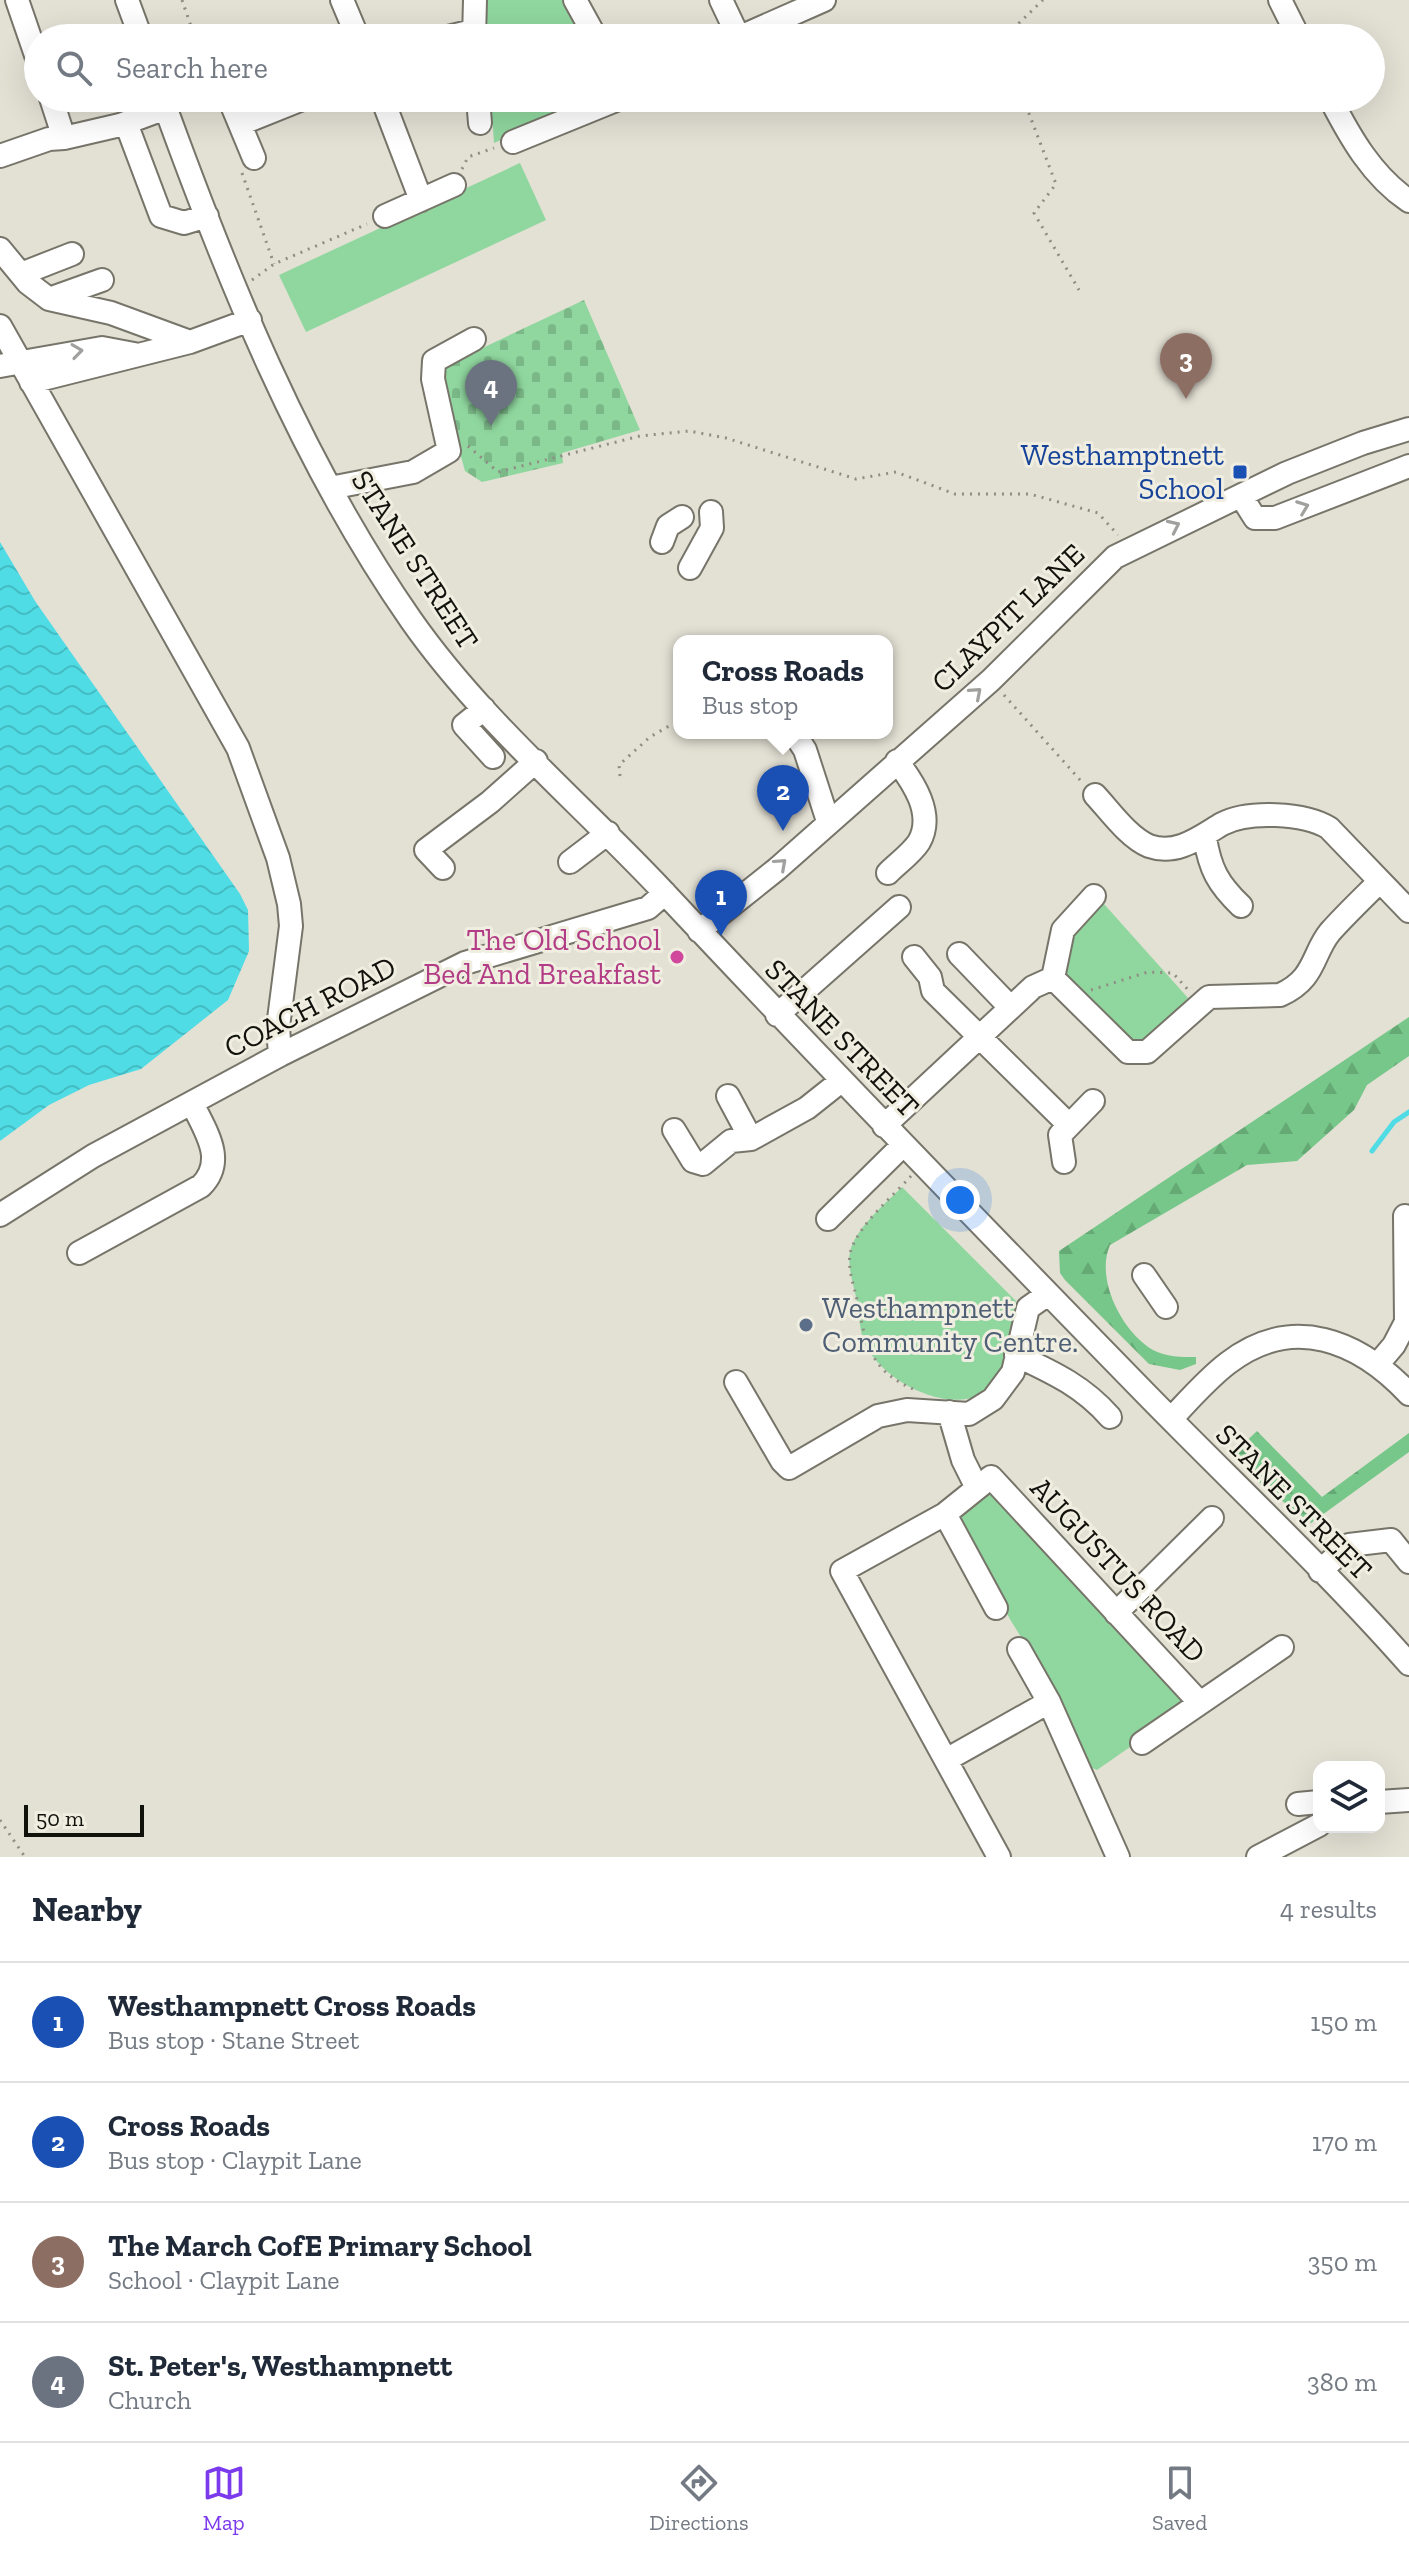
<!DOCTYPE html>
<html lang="en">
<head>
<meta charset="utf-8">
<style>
  :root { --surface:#fff; --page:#f2f2f3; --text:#1f2937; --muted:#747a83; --line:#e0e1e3; --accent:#7c3aed }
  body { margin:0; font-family:"Zilla Slab",serif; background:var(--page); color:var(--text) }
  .controls { position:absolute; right:24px; bottom:24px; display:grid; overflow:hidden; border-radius:16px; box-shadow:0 8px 32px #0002 }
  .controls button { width:72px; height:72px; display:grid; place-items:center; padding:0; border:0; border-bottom:2px solid var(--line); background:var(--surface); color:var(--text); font:40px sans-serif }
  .scale { position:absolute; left:24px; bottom:20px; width:120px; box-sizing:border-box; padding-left:8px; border:4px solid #12120d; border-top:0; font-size:22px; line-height:28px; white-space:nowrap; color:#12120d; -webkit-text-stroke:6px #f0eee1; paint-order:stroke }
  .you { position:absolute; left:960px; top:1200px; width:28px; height:28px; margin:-20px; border:6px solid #fff; border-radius:50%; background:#1a73e8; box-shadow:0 0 0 12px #1a73e833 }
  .badge { display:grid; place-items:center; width:52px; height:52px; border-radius:50%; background:var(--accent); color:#fff; font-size:26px; font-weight:700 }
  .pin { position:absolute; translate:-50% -66px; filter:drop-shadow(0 2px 4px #0008) }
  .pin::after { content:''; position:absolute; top:42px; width:28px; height:24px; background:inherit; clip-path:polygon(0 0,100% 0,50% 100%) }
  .popup { position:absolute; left:673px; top:635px; width:220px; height:104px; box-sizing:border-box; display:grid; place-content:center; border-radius:16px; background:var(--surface); filter:drop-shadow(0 2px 6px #0005); font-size:26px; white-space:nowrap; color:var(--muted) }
  .popup b { font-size:30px; color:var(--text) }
  .popup::after { content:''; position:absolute; left:50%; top:100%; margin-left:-16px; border:16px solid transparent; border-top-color:var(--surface) }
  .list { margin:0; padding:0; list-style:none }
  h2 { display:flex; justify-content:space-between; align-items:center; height:104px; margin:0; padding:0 32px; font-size:34px }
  h2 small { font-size:26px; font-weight:400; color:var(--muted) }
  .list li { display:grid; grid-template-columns:52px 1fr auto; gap:24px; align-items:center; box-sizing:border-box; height:120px; padding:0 32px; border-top:2px solid var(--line) }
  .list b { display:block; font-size:30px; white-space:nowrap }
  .list p { margin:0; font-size:26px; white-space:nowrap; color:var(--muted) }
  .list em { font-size:26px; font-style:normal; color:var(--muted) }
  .icon { flex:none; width:44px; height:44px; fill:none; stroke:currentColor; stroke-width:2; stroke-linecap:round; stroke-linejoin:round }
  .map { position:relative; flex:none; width:1409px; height:1857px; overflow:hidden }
  .search { position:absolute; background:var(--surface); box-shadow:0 8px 32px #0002; left:24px; right:24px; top:24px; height:88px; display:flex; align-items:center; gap:20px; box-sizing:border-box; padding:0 28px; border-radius:44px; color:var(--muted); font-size:30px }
  .sheet { height:584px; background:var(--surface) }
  nav { display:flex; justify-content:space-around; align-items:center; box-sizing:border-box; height:112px; border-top:2px solid var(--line); background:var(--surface); font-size:22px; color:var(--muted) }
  nav a { display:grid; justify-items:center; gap:4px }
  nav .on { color:var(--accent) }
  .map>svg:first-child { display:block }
</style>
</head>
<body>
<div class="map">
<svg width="1409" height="1857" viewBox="0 0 1409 1857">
  <defs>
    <pattern id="forest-firs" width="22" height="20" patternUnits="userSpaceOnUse" patternTransform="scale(2)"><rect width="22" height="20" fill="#76c789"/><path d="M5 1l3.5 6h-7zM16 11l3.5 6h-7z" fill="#65aa75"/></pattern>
    <pattern id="cemetery-stones" width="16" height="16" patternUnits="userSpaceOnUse" patternTransform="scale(2)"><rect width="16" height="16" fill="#90d79f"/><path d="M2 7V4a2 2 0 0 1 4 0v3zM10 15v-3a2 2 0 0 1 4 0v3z" fill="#7bb888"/></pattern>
    <pattern id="water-waves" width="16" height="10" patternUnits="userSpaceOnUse" patternTransform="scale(2)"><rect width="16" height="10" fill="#4fdce5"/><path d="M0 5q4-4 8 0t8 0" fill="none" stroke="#44bcc3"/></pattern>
  </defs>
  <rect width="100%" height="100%" fill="#e3e0d4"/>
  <!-- forest -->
  <path fill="url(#forest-firs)" d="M1409,1017V1056L1367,1085L1354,1110L1297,1161L1247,1165L1110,1245C1095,1279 1122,1332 1153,1350C1166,1357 1181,1357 1196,1357V1364L1180,1370L1149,1364L1065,1280L1060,1273L1059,1251Z
    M1257,1431L1322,1497L1409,1433V1452L1311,1523L1263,1486L1233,1454Z"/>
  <!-- cemetery -->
  <path fill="url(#cemetery-stones)" d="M584,300L640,430L562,453L563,463L482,482L465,471L440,382L442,367Z"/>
  <!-- green -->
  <path fill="#90d79f" d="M486,0H566L587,38H488Z
    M491,98H596L494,143Z
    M520,163L546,220L306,332L279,275Z
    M1104,904L1188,998L1154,1039L1132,1044L1064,981C1056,951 1082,922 1104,904Z
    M902,1187L1023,1308C1017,1327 1010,1363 1000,1378C967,1427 879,1384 863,1339C859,1326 859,1310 856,1297C853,1282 846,1263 851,1248C859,1225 885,1204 902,1187Z
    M991,1483L1193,1703L1097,1770L1090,1767L1064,1707L1011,1621L953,1514Z"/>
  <!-- water -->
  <path fill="url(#water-waves)" d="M0,542L35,601L240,894L248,910L249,951L228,1000L141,1069L89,1085L49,1105L0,1141Z"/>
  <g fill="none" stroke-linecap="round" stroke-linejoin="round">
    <!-- stream -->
    <path stroke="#4fdce5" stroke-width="5" d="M1372,1151L1394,1122L1409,1112"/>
    <defs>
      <path id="minor" d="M17,0L38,61
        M127,0L141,38
        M342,0L358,38
        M575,0L596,38
        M721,0L739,38
        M1280,0L1299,38
        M444,38L473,31
        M474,38L475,0
        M738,38L824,0
        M51,98L64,138L120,125L166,108
        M162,98C227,278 301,462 411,620C481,720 577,800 660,888C820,1059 983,1227 1146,1394C1234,1484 1326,1570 1409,1664
        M229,98L254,158
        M382,98L421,200
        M478,98L480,123
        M1330,98C1350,137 1372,176 1409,201
        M126,123L161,216L184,223L207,216
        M240,124L305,98
        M513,142L621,98
        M0,156L49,139L64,138
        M385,216L454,185
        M0,249L28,283L49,299L111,313L190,342
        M21,274L72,254
        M49,299L102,280
        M0,326L238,748L278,858L289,904L291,926L278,1027L280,1055
        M0,366L102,348L134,354
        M31,382L190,342L250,320
        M330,488L413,472L449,451L433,379L434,361L474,339
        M1241,496L1255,518H1275L1409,466
        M662,542L668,526L682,517
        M690,568L712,528L711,512
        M484,709L464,725L493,757
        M794,733L805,750L828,821
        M1095,795C1110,811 1128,837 1149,846C1177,856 1200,837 1222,824C1248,810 1305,813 1329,828L1409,911
        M1205,838C1210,869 1218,884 1241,906
        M570,862L608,833
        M443,868L426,850L490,802L536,761
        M888,873C897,864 912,853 919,842C935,814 913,782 897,761
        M699,931L777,869L991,680L1115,557L1287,473L1363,443L1409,429
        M959,954L1010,1007
        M914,957L930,977L933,991L1068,1124
        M1053,978L1128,1052H1147L1209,997L1280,995C1316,979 1312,954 1330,932C1346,914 1363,898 1380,881
        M1053,978L1063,930L1094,896
        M777,1015L899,907
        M728,1096L751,1139
        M884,1126L1033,987L1053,978
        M674,1130L693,1161L703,1164L731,1141L751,1139L807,1108L841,1081
        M1064,1162L1060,1135L1093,1101
        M0,1215L93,1156L280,1055L465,963L648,908L665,893
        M828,1219L903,1145
        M79,1253L201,1186C227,1160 205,1131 192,1103
        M1144,1275L1166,1307
        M1016,1355C1052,1372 1083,1386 1110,1417
        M1378,1364L1394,1345L1406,1322L1405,1216
        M736,1382L782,1461L789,1468L878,1416L907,1410L969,1414L993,1399L1013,1372L1028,1308L1048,1294
        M949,1412L963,1460L977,1488
        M1171,1419C1189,1400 1207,1379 1228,1363C1293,1313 1359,1341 1409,1394
        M945,1514L996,1608
        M1320,1571L1349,1545L1391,1540L1409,1562
        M1116,1613L1212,1518
        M1019,1649L1049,1702
        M1142,1743L1282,1647
        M946,1760L1049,1702L1118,1857
        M1379,1802L1409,1800
        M1298,1804L1319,1802
        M999,1857L842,1571L945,1514L991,1477L1200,1703
        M1258,1857L1319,1825"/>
    </defs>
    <!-- minor casing -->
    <use href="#minor" stroke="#77756a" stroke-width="26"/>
    <!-- path -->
    <path stroke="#8f8d84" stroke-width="3" stroke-dasharray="2 6" stroke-linecap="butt" d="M182,0L195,38
      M1012,38L1019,23L1043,0
      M1023,98L1056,184L1034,213L1079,290
      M462,169L468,157L494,148
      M242,173L274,264
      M252,280L274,264L367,224
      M468,446L498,472L640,436L689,431L726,438L856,479L896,472L955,494H1030L1098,513L1118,535
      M1004,695L1082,782
      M620,776L619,765L650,737L669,726L667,722
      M1091,990L1148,972L1173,973L1189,991
      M911,1176C892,1197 864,1220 852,1247C846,1262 852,1280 856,1295C866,1342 867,1371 918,1391
      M0,1820L25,1857"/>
    <!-- minor -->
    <use href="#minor" stroke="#fff" stroke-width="22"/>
  </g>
  <!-- one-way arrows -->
  <defs><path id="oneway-chevron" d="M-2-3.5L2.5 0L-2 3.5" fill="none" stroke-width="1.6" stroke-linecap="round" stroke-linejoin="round" transform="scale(2)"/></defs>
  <g stroke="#a0a09e">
    <use href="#oneway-chevron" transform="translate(77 351) rotate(-8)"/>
    <use href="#oneway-chevron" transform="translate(1303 507) rotate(-21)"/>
    <use href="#oneway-chevron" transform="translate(1174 526) rotate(-25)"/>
    <use href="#oneway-chevron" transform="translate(976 693) rotate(-41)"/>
    <use href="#oneway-chevron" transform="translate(781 864) rotate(-42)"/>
  </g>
  <!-- markers -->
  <rect fill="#1a4fb4" stroke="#f0eee1" stroke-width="3" x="1232" y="464" width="16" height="16" rx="4"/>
  <circle fill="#d1479c" stroke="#f0eee1" stroke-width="3" cx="677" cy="957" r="8"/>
  <circle fill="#5c6f8a" stroke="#f0eee1" stroke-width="3" cx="806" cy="1325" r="8"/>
  <g text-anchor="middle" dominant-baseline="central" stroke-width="6" stroke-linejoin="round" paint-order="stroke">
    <!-- transit labels -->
    <g font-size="30" fill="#164399" stroke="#f0eee1" text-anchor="end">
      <text x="1224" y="455">Westhamptnett<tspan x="1224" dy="34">School</tspan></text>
    </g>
    <!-- street labels -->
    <g font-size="30" fill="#12120d" stroke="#f0eee1">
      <text transform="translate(415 560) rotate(57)">STANE STREET</text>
      <text transform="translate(1008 618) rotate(-44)">CLAYPIT LANE</text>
      <text transform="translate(310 1007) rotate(-27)">COACH ROAD</text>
      <text transform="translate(842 1038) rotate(46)">STANE STREET</text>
      <text transform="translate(1294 1502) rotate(45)">STANE STREET</text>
      <text transform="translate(1118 1570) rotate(47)">AUGUSTUS ROAD</text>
    </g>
    <!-- hotel labels -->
    <g font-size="30" fill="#b23c85" stroke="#f0eee1" text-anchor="end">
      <text x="661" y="940">The Old School<tspan x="661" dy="34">Bed And Breakfast</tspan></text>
    </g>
    <!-- service labels -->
    <g font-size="30" fill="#4e5e75" stroke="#f0eee1" text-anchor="start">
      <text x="822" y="1308">Westhampnett<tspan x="822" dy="34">Community Centre.</tspan></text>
    </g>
  </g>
</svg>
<div class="controls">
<button><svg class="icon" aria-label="layers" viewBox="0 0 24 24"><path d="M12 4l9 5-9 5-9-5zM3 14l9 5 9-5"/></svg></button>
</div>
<div class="scale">50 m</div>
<div class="you"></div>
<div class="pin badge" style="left:721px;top:936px;background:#1a4fb4">1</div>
<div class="pin badge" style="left:783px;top:831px;background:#1a4fb4">2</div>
<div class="popup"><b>Cross Roads</b>Bus stop</div>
<div class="pin badge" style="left:1186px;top:399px;background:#8d6e63">3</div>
<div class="pin badge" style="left:491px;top:426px;background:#6b7280">4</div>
<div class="search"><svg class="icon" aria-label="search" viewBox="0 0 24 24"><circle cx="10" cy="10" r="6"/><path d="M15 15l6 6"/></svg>Search here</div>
</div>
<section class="sheet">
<h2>Nearby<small>4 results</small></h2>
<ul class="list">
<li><span class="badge" style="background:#1a4fb4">1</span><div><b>Westhampnett Cross Roads</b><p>Bus stop · Stane Street</p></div><em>150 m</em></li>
<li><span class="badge" style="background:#1a4fb4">2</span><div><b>Cross Roads</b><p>Bus stop · Claypit Lane</p></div><em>170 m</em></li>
<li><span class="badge" style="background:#8d6e63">3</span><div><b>The March CofE Primary School</b><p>School · Claypit Lane</p></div><em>350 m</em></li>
<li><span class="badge" style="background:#6b7280">4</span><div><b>St. Peter's, Westhampnett</b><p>Church</p></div><em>380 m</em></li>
</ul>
</section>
<nav>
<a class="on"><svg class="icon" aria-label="map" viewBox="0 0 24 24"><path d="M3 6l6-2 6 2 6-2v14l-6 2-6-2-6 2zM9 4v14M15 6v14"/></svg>Map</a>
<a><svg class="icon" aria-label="directions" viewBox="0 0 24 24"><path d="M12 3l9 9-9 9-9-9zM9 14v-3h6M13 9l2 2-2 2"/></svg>Directions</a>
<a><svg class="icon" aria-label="saved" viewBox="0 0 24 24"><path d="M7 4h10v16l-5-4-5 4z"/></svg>Saved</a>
</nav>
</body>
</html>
